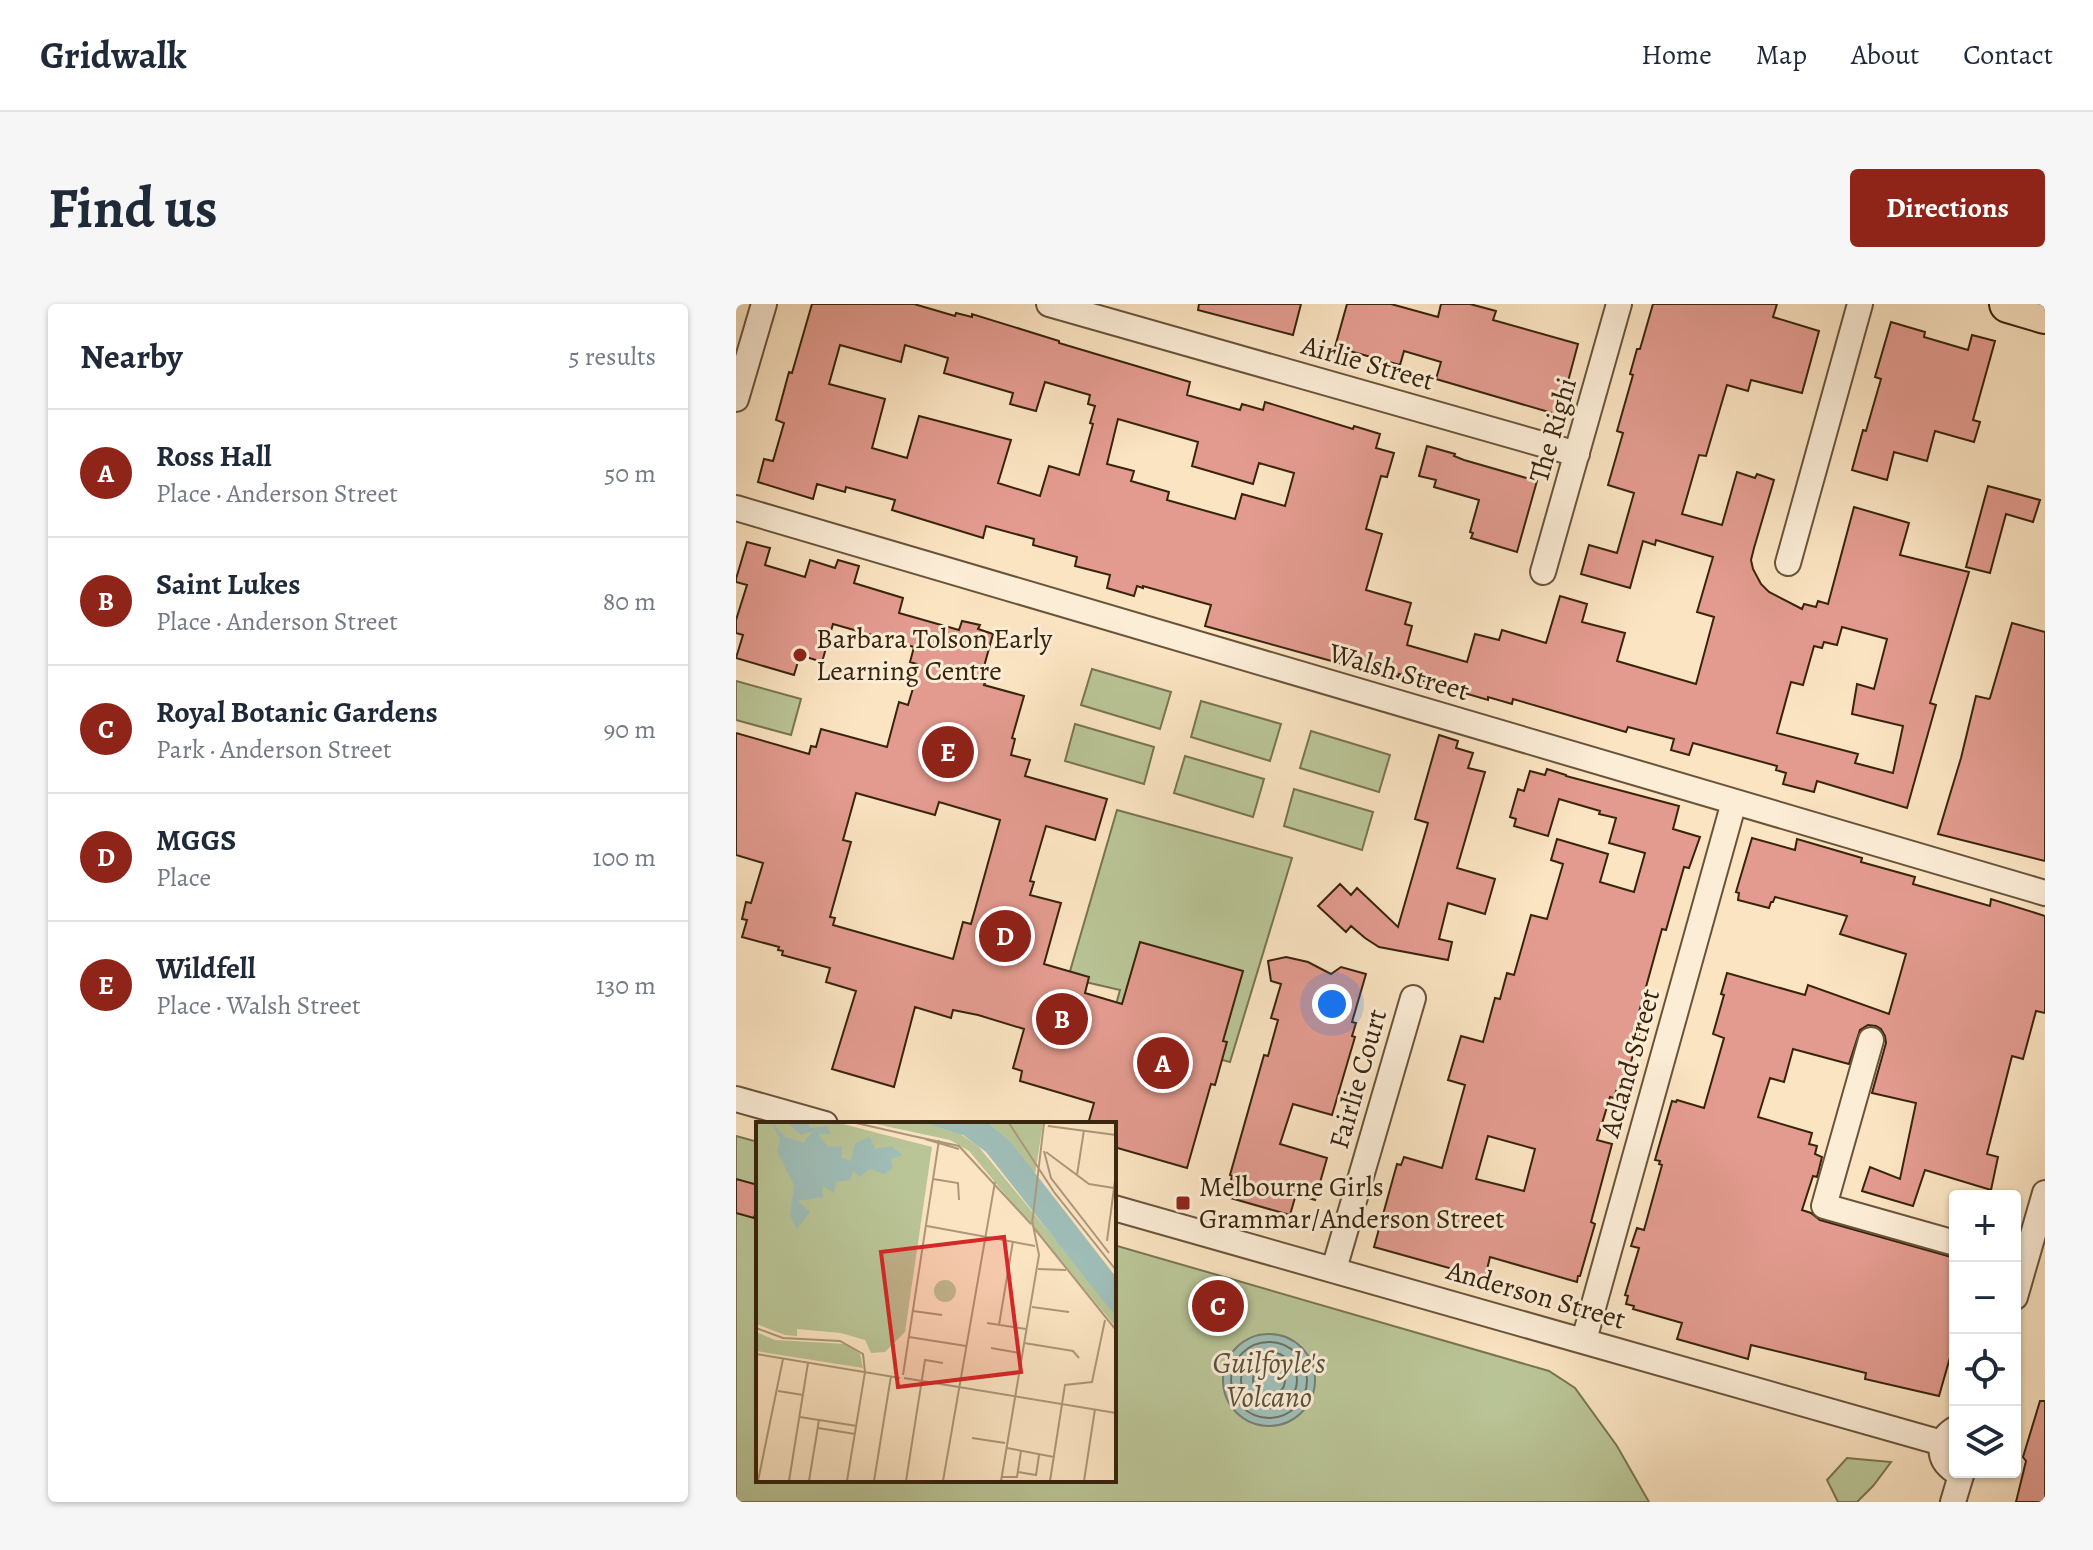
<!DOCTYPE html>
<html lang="en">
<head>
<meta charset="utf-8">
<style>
  :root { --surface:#fff; --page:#f6f6f7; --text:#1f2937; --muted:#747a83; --line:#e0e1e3; --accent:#8f2418 }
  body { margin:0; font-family:Alegreya,serif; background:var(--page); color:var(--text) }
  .controls { position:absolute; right:24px; bottom:24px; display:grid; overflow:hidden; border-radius:8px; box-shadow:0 2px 6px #0004 }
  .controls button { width:72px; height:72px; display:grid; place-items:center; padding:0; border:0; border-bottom:2px solid var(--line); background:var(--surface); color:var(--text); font:40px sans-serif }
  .you { position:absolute; left:596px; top:700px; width:28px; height:28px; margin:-20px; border:6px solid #fff; border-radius:50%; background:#1a73e8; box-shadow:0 0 0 12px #1a73e833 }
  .badge { display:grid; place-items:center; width:52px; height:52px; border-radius:50%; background:var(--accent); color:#fff; font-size:26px; font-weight:700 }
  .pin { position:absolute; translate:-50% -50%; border:4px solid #fff; box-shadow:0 2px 8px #0006 }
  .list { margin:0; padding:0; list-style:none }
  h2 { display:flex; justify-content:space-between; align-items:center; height:104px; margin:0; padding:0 32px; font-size:34px }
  h2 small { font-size:26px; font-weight:400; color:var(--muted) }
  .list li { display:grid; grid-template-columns:52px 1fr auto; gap:24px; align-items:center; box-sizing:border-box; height:128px; padding:0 32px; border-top:2px solid var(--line) }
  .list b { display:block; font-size:30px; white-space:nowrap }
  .list p { margin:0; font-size:26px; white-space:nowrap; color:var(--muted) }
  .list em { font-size:26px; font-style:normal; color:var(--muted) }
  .icon { flex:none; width:44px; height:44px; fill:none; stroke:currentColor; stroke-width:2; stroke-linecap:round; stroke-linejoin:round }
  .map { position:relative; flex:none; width:1309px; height:1198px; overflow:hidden; border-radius:8px }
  header { display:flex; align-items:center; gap:48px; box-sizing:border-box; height:112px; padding:0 40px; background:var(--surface); border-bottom:2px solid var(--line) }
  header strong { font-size:38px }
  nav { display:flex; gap:44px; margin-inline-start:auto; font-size:28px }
  .intro { display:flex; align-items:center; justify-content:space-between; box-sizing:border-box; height:192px; padding:0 48px }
  h1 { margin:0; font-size:56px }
  .button { padding:20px 36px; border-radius:8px; background:var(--accent); color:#fff; font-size:28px; font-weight:700 }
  main { display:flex; gap:48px; padding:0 48px }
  aside { flex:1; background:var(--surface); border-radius:8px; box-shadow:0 2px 6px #0004 }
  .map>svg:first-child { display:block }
</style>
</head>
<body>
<header>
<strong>Gridwalk</strong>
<nav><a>Home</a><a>Map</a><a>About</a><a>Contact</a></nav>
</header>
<div class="intro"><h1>Find us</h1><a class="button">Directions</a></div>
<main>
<aside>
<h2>Nearby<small>5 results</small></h2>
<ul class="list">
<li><span class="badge">A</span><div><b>Ross Hall</b><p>Place · Anderson Street</p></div><em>50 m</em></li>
<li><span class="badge">B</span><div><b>Saint Lukes</b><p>Place · Anderson Street</p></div><em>80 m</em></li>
<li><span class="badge">C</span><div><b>Royal Botanic Gardens</b><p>Park · Anderson Street</p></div><em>90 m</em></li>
<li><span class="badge">D</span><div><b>MGGS</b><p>Place</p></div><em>100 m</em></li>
<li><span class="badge">E</span><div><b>Wildfell</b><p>Place · Walsh Street</p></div><em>130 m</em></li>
</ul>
</aside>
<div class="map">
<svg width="1309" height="1198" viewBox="0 0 1309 1198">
  <rect width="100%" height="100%" fill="#fbe4c2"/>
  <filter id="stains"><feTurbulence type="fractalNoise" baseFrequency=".0025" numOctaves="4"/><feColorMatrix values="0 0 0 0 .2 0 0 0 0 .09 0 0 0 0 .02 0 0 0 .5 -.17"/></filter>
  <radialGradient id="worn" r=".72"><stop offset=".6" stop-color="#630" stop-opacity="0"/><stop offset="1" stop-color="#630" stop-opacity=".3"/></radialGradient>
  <!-- green -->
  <path fill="#bac597" stroke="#797452" stroke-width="2" d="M356,365L435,388L424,425L345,401Z
    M0,377L65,395L55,431L0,416Z
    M465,397L545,420L534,457L455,433Z
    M339,420L418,443L408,480L329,457Z
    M575,427L654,451L643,488L564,464Z
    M449,452L528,475L517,513L438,489Z
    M558,485L637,508L626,546L548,522Z
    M381,506L556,554L494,758L373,726L384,686L332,674Z
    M0,832L22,838V1176H378V941L813,1067L839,1084L881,1142L913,1198H0Z
    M1111,1154L1155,1158L1137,1182L1121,1198H1102L1091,1176Z"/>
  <!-- water -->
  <path fill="#9fbeb8" stroke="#768074" stroke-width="2" d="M487 1076a46 46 0 1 1 92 0a46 46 0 1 1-92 0Z"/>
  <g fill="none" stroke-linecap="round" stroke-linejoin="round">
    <!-- shore -->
    <path stroke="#6c7162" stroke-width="2" d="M495 1076a38 38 0 1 1 76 0a38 38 0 1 1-76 0Z
      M505 1076a28 28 0 1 1 56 0a28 28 0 1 1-56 0Z
      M517 1076a16 16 0 1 1 32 0a16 16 0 1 1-32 0Z"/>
  </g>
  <!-- building -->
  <path fill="#e39b8f" stroke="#38240d" stroke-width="2" fill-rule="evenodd" d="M76,0H178L219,12L220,9L236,13V10L323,37V39L454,78L451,91L504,106L506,100L527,106L529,98L617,125L618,122L644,130L640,144L658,149L651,173L645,172L630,225L646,230L630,286L675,299L669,320L676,322L671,341L731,358L739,330L763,336L766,326L810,339L824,292L851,300L846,318L889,329L881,357L960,380L978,313L961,308L977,253L920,236L919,241L907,237L894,284L845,270L853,241L881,249L898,189L872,181L887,129L881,127L897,71L894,70L901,45H904L917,0H1041L1037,13L1083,27L1066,89L1015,76L1012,87L991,81L970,152L963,151L946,210L986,221L1001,168L1019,174L1021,170L1038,176L1018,244L1015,256L1017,265L1025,280L1033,288L1066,305L1068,300L1080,303L1082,297L1092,300L1118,203L1173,219L1164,251L1233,268L1194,399L1200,401L1171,504L1081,477L1078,488L1047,480L1050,469L1040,466L1041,462L957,439L953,451L935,446L938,435L892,423L890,428L777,395L776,400L752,393V396L663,370L662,373L611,358L610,361L469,322L475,301L407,282V284L401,282L398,292L371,284L374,271L339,262L341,253L297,241L298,235L250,222L247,234L156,206L159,196L110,183L109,188L81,180L77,195L22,178L28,155L37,157L48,119L40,116L53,68L56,69ZM104,41L165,58L169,41L212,54L208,69L277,89L274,100L300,107L309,78L354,91L352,100L359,102L354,119L357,120L343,171L313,162L304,192L262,179L275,136L183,112L171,154L136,144L149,95L93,80ZM382,115L462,138L456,162L517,180L523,159L558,169L549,202L506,190L499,215L431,196L433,188L395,177L398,167L371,160ZM1106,323L1151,335L1138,385L1121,380L1116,410L1167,422L1157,469L1119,459L1122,450L1041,429L1055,378L1067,381L1078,342L1086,344L1088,338L1101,341Z
    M463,0H565L557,31L462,6Z
    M611,0H655L702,13L705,0H734L760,7L757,16L842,40L823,111L700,75L705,58L668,47L664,61L599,43Z
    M1155,18L1189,28L1188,33L1232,46L1236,31L1259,37L1237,116L1244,118L1238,138L1199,127L1191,157L1158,148L1151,176L1116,166L1127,126L1130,127L1145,75L1139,73Z
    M691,142L719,150L718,152L728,156L801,177L781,248L735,234L737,229L734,228L743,196L698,183L700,176L683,172Z
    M1252,182L1304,196L1297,218L1270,210L1254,269L1230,263Z
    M11,238L34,244L29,261L69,273L74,256L99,264L102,256L123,262L118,279L167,294L163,309L223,326L226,317L244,321L242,325L257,330L244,377L249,379L248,381L288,392L276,434L279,435L275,451L294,456L289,472L371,495L359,536L310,522L294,577L298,578L294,591L325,599L308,660L353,673L349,689L386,700L404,638L507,667L487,737L491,738L479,781L475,780L451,864L378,843V820H352L358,799L284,777L286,767L277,764L288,725L242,711L217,706L215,714L179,703L158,783L96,765L120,687L90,678L94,664L46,651L47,647L42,646L43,643L6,633L11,616L6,615L10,598L15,599L27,559L0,551V429L73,450L75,442L80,443L85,425L151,443L163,398L172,401L184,361L174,358L178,343L97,320L86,358L64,351L58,371L0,354L7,331L0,329V316L11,281L0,278V275ZM120,489L199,511L203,498L264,516L235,620L227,618L217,655L97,621L99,614L94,613L115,538L107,536Z
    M1276,319L1309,328V557L1202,530L1225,454L1240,392L1253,395L1254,394Z
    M703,431L722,437L720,444L737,449L732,464L749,468L721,564L759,575L749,610L712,599L703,635L716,638L712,656L643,643L629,634L615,622L610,628L582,602L604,580L615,591L621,584L662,623L692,519L679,515Z
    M811,465L830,471V472L943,502L937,525L964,533L953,564L948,563L930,626L926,625L902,712L908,713L886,789L880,787L878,794L874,793L861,836L876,840L855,918L859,920L844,972H842L841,978L754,953L749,974L638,943L661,860L665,861L668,853L706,864L729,781L712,776L725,732L747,738L759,694L764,695L771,669L778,671L795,611L811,615L827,560L815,556L821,535L872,550L864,578L898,588L909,549L873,539L880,514L863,510L864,507L823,495L812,532L778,522L780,515L774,513L782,485L788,487L794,467L809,471ZM752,832L799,845L788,887L740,875Z
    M1016,534L1059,546L1061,535L1126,554L1125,558L1179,573L1177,580L1254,602L1255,595L1309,612V709L1300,707L1287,755L1276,752L1251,850L1262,853L1255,886L1189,866L1177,902L1126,887L1134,863L1164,875L1180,799L1136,789L1150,739L1149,732L1145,725L1140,722L1132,721L1124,726L1113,760L1057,745L1048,778L1034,774L1022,813L1076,829L1073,840L1081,842L1079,850L1086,853L1081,873L1077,872L1066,906L1075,909L1084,916L1219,954V1036L1203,1092L1129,1075L1130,1069L1015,1041L1012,1055L941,1035L946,1019L897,1005L898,1002L890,1000L892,992L889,991L903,944L895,942L901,924L908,926L926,861L923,860L924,857L919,856L936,797L940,798L941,796L968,804L988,734L977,730L988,691L985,690L991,669L1069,691L1072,681L1153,710L1170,650L1104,630L1111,612L1039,593L1037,598H1035L1033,604L1002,596L1003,589L1000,588Z
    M550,653L572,658L595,670L605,663L630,670L616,718L620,719L616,732L619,733L596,811L557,800L544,840L591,854L579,896L560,890L554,911L491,893L496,872L494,871L528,751L532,752L542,716L535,714L545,680L535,677L532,657Z
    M0,875L22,881V900L18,914L0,909Z
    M1304,1097H1309V1198H1280L1290,1157L1287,1153Z"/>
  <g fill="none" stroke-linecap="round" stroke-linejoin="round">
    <defs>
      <path id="minor" d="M313,0L841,150
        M0,95L28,0
        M0,204L1309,589
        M1052,259L1124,0
        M807,268L883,0
        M1135,736L1088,902L1219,939
        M0,795L89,820
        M378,904L1206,1139
        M598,965L677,694
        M1279,993L1309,889
        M848,1036L998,498
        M1219,1125C1201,1136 1201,1155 1219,1167
        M1217,1198L1226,1168"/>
      <path id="highway" d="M1272,0L1309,11"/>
    </defs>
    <!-- minor casing -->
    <use href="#minor" stroke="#69543a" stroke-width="28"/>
    <!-- highway casing -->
    <use href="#highway" stroke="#38240d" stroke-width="40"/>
    <!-- minor -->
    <use href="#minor" stroke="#fcedd7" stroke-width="24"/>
    <!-- highway -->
    <use href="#highway" stroke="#fbe4c2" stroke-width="36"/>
  </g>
  <!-- markers -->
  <g fill="#8f2418" stroke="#fcedd7" stroke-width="3">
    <circle cx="64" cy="351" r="8"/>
    <rect x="439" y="891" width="16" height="16" rx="4"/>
  </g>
  <g text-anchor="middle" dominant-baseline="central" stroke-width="6" stroke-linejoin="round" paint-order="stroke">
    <!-- street labels -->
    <g font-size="28" fill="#38240d" stroke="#fcedd7">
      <text transform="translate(632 59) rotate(16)">Airlie Street</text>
      <text transform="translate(817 126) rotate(-74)">The Righi</text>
      <text transform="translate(663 368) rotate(16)">Walsh Street</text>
      <text transform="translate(894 759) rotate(-74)">Acland Street</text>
      <text transform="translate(622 775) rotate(-74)">Fairlie Court</text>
      <text transform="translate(800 991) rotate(16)">Anderson Street</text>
    </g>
    <!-- poi labels -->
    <g font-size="28" fill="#38240d" stroke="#fcedd7" text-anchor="start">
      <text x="80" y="335">Barbara Tolson Early<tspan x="80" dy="32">Learning Centre</tspan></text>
      <text x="463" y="883">Melbourne Girls<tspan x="463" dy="32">Grammar/Anderson Street</tspan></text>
    </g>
    <!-- water labels -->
    <g font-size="30" font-style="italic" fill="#575240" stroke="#fcedd7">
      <text x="533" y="1059">Guilfoyle's<tspan x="533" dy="34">Volcano</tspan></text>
    </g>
  </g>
  <!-- overview -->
  <g transform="translate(20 818)">
    <rect width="360" height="360" fill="#fbe4c2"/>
    <path d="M0,1H83L176,25L149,210L129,230L115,231L109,218L85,211L41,207V214L29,213L0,202ZM115,1H170L200,9L222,24L340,167L360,195V205L213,29L194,18ZM233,1H287L279,52L255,20ZM178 169a11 11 0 1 1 22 0a11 11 0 1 1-22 0ZM0,210L19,218L90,222L104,232L107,246L0,229Z" fill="#bac597"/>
    <path d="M16,1L28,14L47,21L57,9L45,13L32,1H52L54,6L71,4L75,12H62L72,25L86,24L85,36L95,39L99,21L114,15L119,27L135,24L147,33L134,37L137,46L128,52L114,47L104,55L97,49L94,58L80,60L78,71L66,64L67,75L42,79L54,90L41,107L34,94L38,63L21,29L24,18ZM170,1H233L255,20L360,155V195L230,30L207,13Z" fill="#9fbeb8"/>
    <path fill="none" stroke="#ad977a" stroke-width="2" d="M100,1L157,14M253,1L298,70L360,148M292,4L360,13M157,14L203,24L275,102M169,17L203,27M288,29L295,56L353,131M290,30L333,62L358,66M321,53L328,8M177,57L202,61L203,78M276,102L288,1M171,104L279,124M278,106L360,208M351,119L360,51M282,147L310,148M276,185L313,190M157,189L186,193M231,201L270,207M243,203L257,119M0,206L27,216L84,219L107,232L109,250L91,359M153,215L210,224M268,221L317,229L323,236M235,226L264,231M0,232L144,256M147,253L183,18M148,256L360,291M22,269L47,273M44,295L101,304M62,306L99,312M216,316L249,321M251,326L298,335M262,350L280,353L283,333M246,355H261L265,329M2,359L27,237M33,359L52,241M53,359L63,298M118,359L135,254M150,359L169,238L187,241M187,359L239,60M245,359L283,133L276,98M294,359L309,263L336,260L349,198M328,359L339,287"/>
    <path fill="#d62828" fill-opacity="0.15" stroke="#d62828" stroke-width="4" d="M248,115L265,250L142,265L125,130Z"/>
    <rect width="360" height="360" fill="none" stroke="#38240d" stroke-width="4"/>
  </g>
  <rect width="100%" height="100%" filter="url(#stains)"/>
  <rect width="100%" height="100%" fill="url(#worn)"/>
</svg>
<div class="controls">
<button>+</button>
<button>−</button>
<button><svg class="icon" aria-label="locate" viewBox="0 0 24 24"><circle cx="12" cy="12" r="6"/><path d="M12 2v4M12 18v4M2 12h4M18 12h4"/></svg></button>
<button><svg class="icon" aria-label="layers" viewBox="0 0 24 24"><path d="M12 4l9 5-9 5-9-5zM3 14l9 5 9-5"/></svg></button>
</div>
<div class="you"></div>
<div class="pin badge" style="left:427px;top:759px">A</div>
<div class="pin badge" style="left:326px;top:715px">B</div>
<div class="pin badge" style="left:482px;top:1002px">C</div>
<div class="pin badge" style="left:269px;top:632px">D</div>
<div class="pin badge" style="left:212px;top:448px">E</div>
</div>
</main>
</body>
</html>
